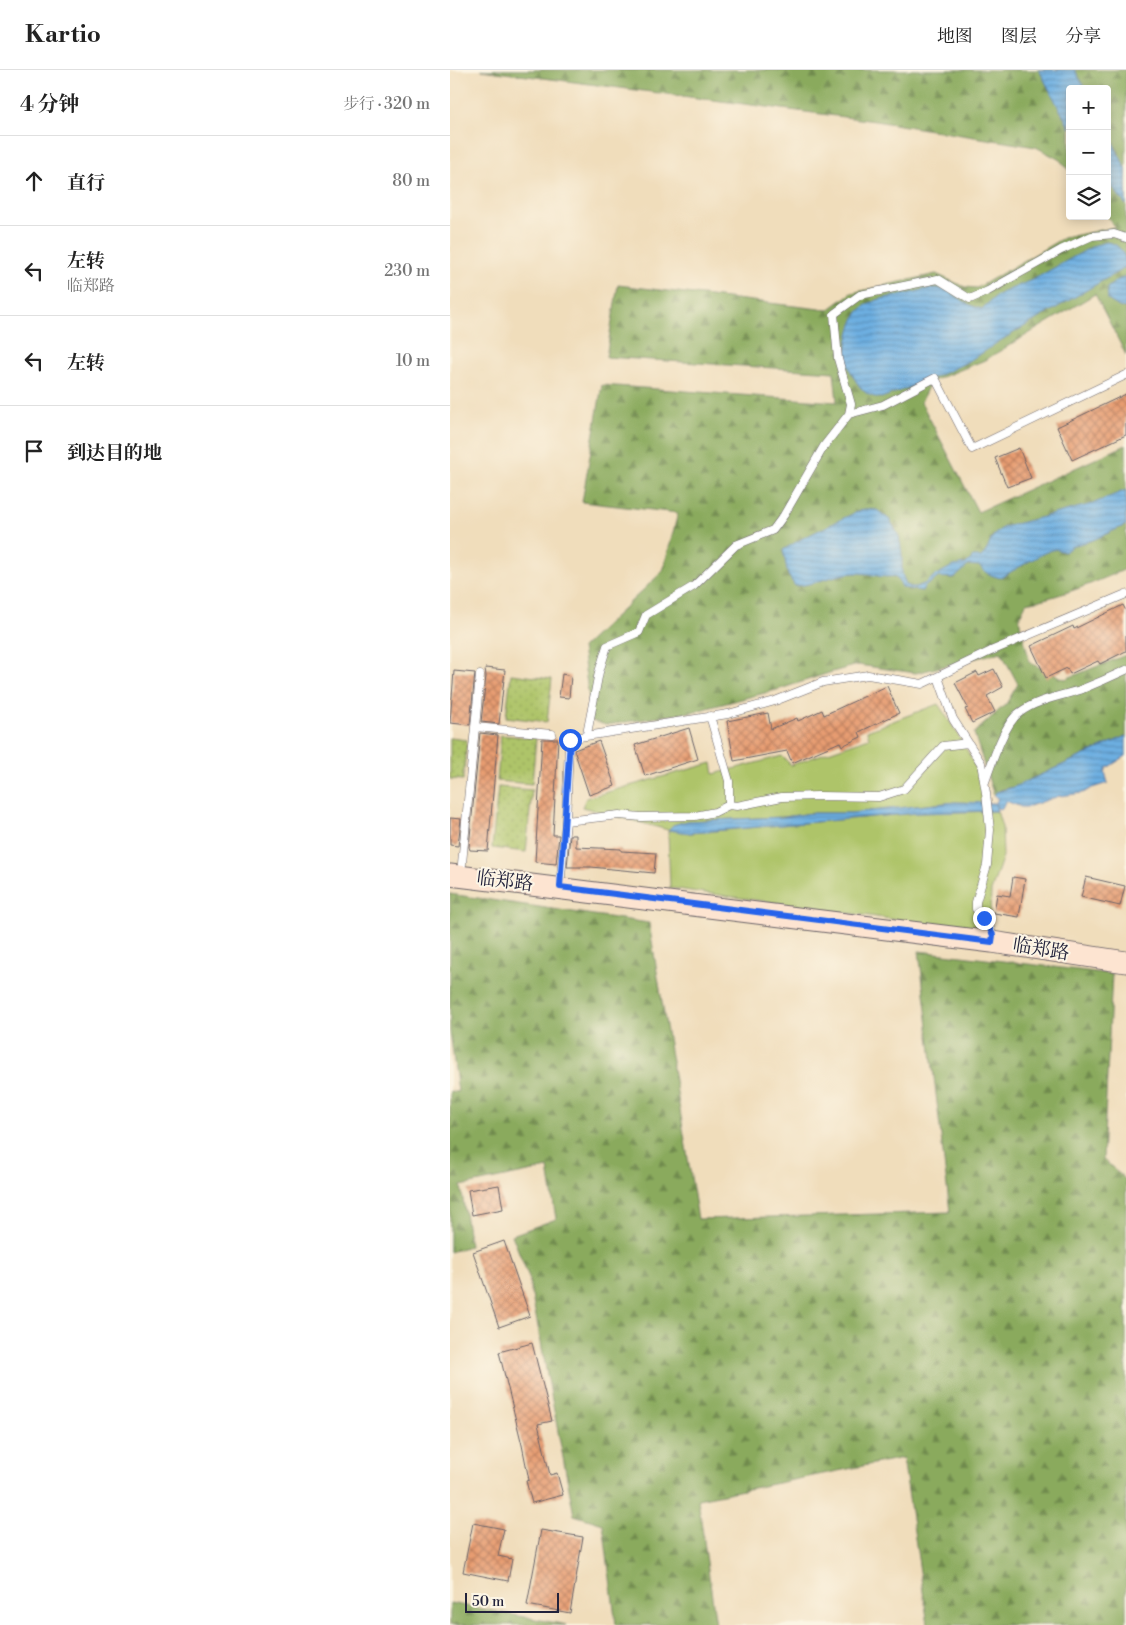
<!DOCTYPE html>
<html lang="zh">
<head>
<meta charset="utf-8">
<style>
  :root { --surface:#fff; --page:#f2f2f2; --text:#222; --muted:#767676; --line:#e0e0e0 }
  body { margin:0; font-family:"Libre Bodoni","Noto Serif SC",serif; background:var(--page); color:var(--text) }
  .controls { position:absolute; right:15px; top:15px; display:grid; overflow:hidden; border-radius:5px; box-shadow:0 2px 12px #0003 }
  .controls button { width:45px; height:45px; display:grid; place-items:center; padding:0; border:0; border-bottom:1px solid var(--line); background:var(--surface); color:var(--text); font:25px sans-serif }
  .scale { position:absolute; left:15px; bottom:12px; width:94px; box-sizing:border-box; padding-left:5px; border:2px solid #22223b; border-top:0; font-size:14px; line-height:18px; white-space:nowrap; color:#22223b; -webkit-text-stroke:4px #fcf5e5; paint-order:stroke }
  .stop { position:absolute; width:15px; height:15px; margin:-11px; border:4px solid #2563eb; border-radius:50%; background:#fff }
  .stop.end { background:#2563eb; border-color:#fff; box-shadow:0 1px 5px #0008 }
  .list { margin:0; padding:0; list-style:none }
  h2 { display:flex; justify-content:space-between; align-items:center; height:65px; margin:0; padding:0 20px; font-size:21px }
  h2 small { font-size:16px; font-weight:400; color:var(--muted) }
  .list li { display:grid; grid-template-columns:32px 1fr auto; gap:15px; align-items:center; box-sizing:border-box; height:90px; padding:0 20px; border-top:1px solid var(--line) }
  .list b { display:block; font-size:19px; white-space:nowrap }
  .list p { margin:0; font-size:16px; white-space:nowrap; color:var(--muted) }
  .list em { font-size:16px; font-style:normal; color:var(--muted) }
  .icon { flex:none; width:28px; height:28px; fill:none; stroke:currentColor; stroke-width:2; stroke-linecap:round; stroke-linejoin:round }
  .map { position:relative; flex:none; width:676px; height:1555px; overflow:hidden }
  header { display:flex; align-items:center; gap:30px; box-sizing:border-box; height:70px; padding:0 25px; background:var(--surface); border-bottom:1px solid var(--line) }
  header strong { font-size:24px }
  nav { display:flex; gap:28px; margin-inline-start:auto; font-size:18px }
  main { display:flex }
  aside { flex:1; background:var(--surface) }
  .map>svg:first-child { display:block }
</style>
</head>
<body>
<header>
<strong>Kartio</strong>
<nav><a>地图</a><a>图层</a><a>分享</a></nav>
</header>
<main>
<aside>
<h2>4 分钟<small>步行 · 320 m</small></h2>
<ul class="list">
<li><svg class="icon" aria-label="ahead" viewBox="0 0 24 24"><path d="M12 20V5M6 11l6-6 6 6"/></svg><div><b>直行</b></div><em>80 m</em></li>
<li><svg class="icon" aria-label="left" viewBox="0 0 24 24"><path d="M17 20v-9H6M10 6l-5 5 5 5"/></svg><div><b>左转</b><p>临郑路</p></div><em>230 m</em></li>
<li><svg class="icon" aria-label="left" viewBox="0 0 24 24"><path d="M17 20v-9H6M10 6l-5 5 5 5"/></svg><div><b>左转</b></div><em>10 m</em></li>
<li><svg class="icon" aria-label="arrive" viewBox="0 0 24 24"><path d="M6 21V4h12l-3 4 3 4H6"/></svg><div><b>到达目的地</b></div></li>
</ul>
</aside>
<div class="map">
<svg width="676" height="1555" viewBox="0 0 676 1555">
  <defs>
    <pattern id="forest-firs" width="22" height="20" patternUnits="userSpaceOnUse" patternTransform="scale(1.25)"><rect width="22" height="20" fill="#8aaa5d"/><path d="M5 1l3.5 6h-7zM16 11l3.5 6h-7z" fill="#708a4e"/></pattern>
    <pattern id="garden-dots" width="8" height="8" patternUnits="userSpaceOnUse" patternTransform="scale(1.25)"><rect width="8" height="8" fill="#aec469"/><path d="M2 2h.1M6 6h.1" fill="none" stroke="#95a85c" stroke-width="1.8" stroke-linecap="round"/></pattern>
    <pattern id="water-rules" width="6" height="5" patternUnits="userSpaceOnUse" patternTransform="scale(1.25)"><rect width="6" height="5" fill="#6dafe1"/><path d="M0 2.5h6" fill="none" stroke="#598eb8"/></pattern>
    <pattern id="building-cross-hatch" width="8" height="8" patternUnits="userSpaceOnUse" patternTransform="scale(1.25)"><rect width="8" height="8" fill="#e79c71"/><path d="M0 0l8 8M0 8l8-8" fill="none" stroke="#bb7f5e"/></pattern>
  </defs>
  <rect width="100%" height="100%" fill="#fcf5e5"/>
  <filter id="ink" filterUnits="userSpaceOnUse"><feTurbulence type="fractalNoise" baseFrequency=".02" numOctaves="2"/><feDisplacementMap in="SourceGraphic" scale="10" xChannelSelector="R" yChannelSelector="G"/><feConvolveMatrix kernelMatrix="1 2 1 2 8 2 1 2 1" color-interpolation-filters="sRGB"/></filter>
  <filter id="wash" filterUnits="userSpaceOnUse"><feTurbulence type="fractalNoise" baseFrequency=".0096" numOctaves="4" result="noise"/><feDisplacementMap in="SourceGraphic" scale="20" xChannelSelector="R" yChannelSelector="G"/><feGaussianBlur stdDeviation="1.12" result="paint"/><feColorMatrix in="noise" values="0 0 0 0 0 0 0 0 0 0 0 0 0 0 0 0 0 1.4 0 .05"/><feComposite in="paint" operator="in"/></filter>
  <g filter="url(#wash)">
    <rect width="100%" height="100%" fill="#f0ddbb"/>
    <!-- grass -->
    <path fill="#aec469" stroke="#687352" d="M488,634C501,653 541,711 531,733L505,732L401,743H362L334,747L238,751L223,755L240,763L467,743L547,741L552,757L553,786L541,821L540,845L526,861L220,818L218,760L132,737L136,728L262,693L264,704L332,686L341,695L419,668L417,661Z"/>
    <!-- forest -->
    <path fill="url(#forest-firs)" stroke="#56664c" d="M31,0H676V285L645,224L535,290L480,312L471,332L528,442L676,375V499C641,514 613,526 576,533L569,549L580,593L615,609L676,585V666L564,717L550,720L544,726L524,663L556,634L568,614L551,582L466,603L408,595L382,602L330,619L242,642L156,655L142,651L132,578L213,501L228,443L132,432L152,315L387,332L384,302L156,287L168,215L378,240L401,223L486,204L515,217L527,218L613,168L665,157L657,146V19H620V102L610,90L586,77L425,51Z
      M0,824L199,853L248,1149L500,1142L469,881L662,904L653,1089L676,1110V1555H478L453,1388L248,1429L266,1555H166L153,1454L124,1445L78,1205L62,1165L106,1149L98,1098L11,1116L20,1176L0,1182V1021L8,1022L0,961Z
      M0,1533L117,1555H0Z"/>
    <!-- garden -->
    <path fill="url(#garden-dots)" stroke="#687352" d="M61,604L102,609L97,652L56,647Z
      M51,665L86,668L82,714L47,711Z
      M0,668L17,670L13,710L0,709Z
      M48,717L82,720L76,782L42,778Z"/>
    <!-- water -->
    <path fill="url(#water-rules)" stroke="#48688e" d="M589,0H625L635,19H620V59Z
      M657,60L676,99V135L657,110Z
      M657,172C670,174 676,184 676,197L548,272C514,298 471,313 431,328C415,327 408,316 401,302C400,299 397,295 397,292C394,279 401,249 410,240C422,228 441,227 457,224C466,222 481,216 491,219C505,222 515,236 532,239L547,225L584,209L645,175Z
      M676,206V238L669,237L658,230L657,218L666,211Z
      M676,420V455L643,470L622,476L615,482L605,479L594,483L550,508L538,504L529,496L519,495L507,506L502,508L489,507L474,517L472,521L453,518L445,506C432,509 420,503 406,503C385,503 366,515 345,516L338,505L333,480L353,468L398,446L414,439L427,440L440,450L449,466L452,484V504L456,514L460,517H466L476,513L484,506L503,496L516,494L523,487H531C543,476 536,468 554,457L642,434Z
      M676,666V686L657,698L655,702L658,713L642,718L633,723L609,726L577,737H571L556,731L552,739L547,738L546,732L548,729L544,726L546,722L564,717Z
      M505,732L545,733L547,741L467,743L240,763L218,760L223,755L237,751L334,747L362,743H401Z"/>
    <g id="blocks">
      <!-- building -->
      <path fill="url(#building-cross-hatch)" d="M676,324V365L622,390L607,357Z
        M569,378L581,408L557,417L545,388Z
        M673,535L676,541V581L650,594L648,591L620,604L617,598L596,608L581,576L623,556L624,559Z
        M35,598L55,600L49,654L31,652L36,606Z
        M544,599L553,617L537,626L545,642L522,653L515,639L518,638L505,613L527,602L529,606Z
        M4,601L25,603L20,655L0,653Z
        M112,604L121,606L119,628L109,627Z
        M437,616L449,643L409,662L411,667L392,676L390,672L342,693L337,681L284,691L277,651L318,643L321,659L347,648L348,651L372,640L374,645Z
        M239,658L248,689L195,706L185,675Z
        M30,663L48,665L38,781L20,780L19,777Z
        M92,669H108L103,765H109L106,794L85,792Z
        M149,671L165,716L139,725L124,680Z
        M0,748L11,749L8,776L0,775Z
        M120,765H126V777L171,779V781L206,783L204,803L141,797H117Z
        M563,807L575,809L569,847L544,843L547,824L560,826Z
        M636,807L675,816L670,836L631,827Z
        M49,1115L53,1139L22,1145L18,1120Z
        M54,1171L80,1246L49,1257L23,1182Z
        M82,1273L102,1351L88,1354L100,1405L107,1403L113,1425L82,1433L76,1411L79,1410L72,1375L49,1282Z
        M23,1453L54,1459L48,1486L62,1489L58,1511L13,1502Z
        M91,1460L133,1467L120,1543L77,1535Z"/>
    </g>
  </g>
  <g filter="url(#ink)">
    <use href="#blocks" fill-opacity="0" stroke="#6a6368" stroke-width="1"/>
    <g fill="none" stroke-linecap="round" stroke-linejoin="round">
      <defs>
        <path id="lane" d="M399,344L433,335L485,308L522,379L676,305
          M488,607L503,649L531,693L536,723L540,760L537,795L526,832V839C533,846 543,858 542,869
          M25,657L102,664
          M137,664L149,602L157,576L189,562L196,545L244,516L286,475L323,460L334,445L374,376L399,344L401,334L388,289L384,244L410,225L488,209L520,229L538,221L611,180L642,166L664,164L676,168
          M535,712C541,695 554,654 569,643C586,630 610,626 630,620C645,614 661,607 676,600
          M279,735L287,736L332,727L369,726L429,727L454,719L493,676L518,673
          M116,751L169,745L191,747L245,746L265,742L279,735V711L260,646
          M11,804L30,605
          M110,817L116,751L119,675L123,668L278,644L325,631L373,612L418,605L472,614L541,581L676,524"/>
        <path id="secondary" d="M0,805L542,872L676,892"/>
      </defs>
      <!-- lane casing -->
      <use href="#lane" stroke="#6a6368" stroke-width="9"/>
      <!-- secondary casing -->
      <use href="#secondary" stroke="#6a6368" stroke-width="23"/>
      <!-- lane -->
      <use href="#lane" stroke="#fff" stroke-width="8"/>
      <!-- secondary -->
      <use href="#secondary" stroke="#fde4d1" stroke-width="21"/>
    </g>
  </g>
  <g fill="none" stroke-linecap="round" stroke-linejoin="round" filter="url(#ink)">
    <!-- route -->
    <path stroke="#2563eb" stroke-width="6" d="M120,670L110,817L542,872L543,865L534,848"/>
  </g>
  <g text-anchor="middle" dominant-baseline="central" stroke-width="4" stroke-linejoin="round" paint-order="stroke">
    <!-- street labels -->
    <g font-size="19" fill="#22223b" stroke="#fcf5e5">
      <text transform="translate(55 811) rotate(7)">临郑路</text>
      <text transform="translate(591 879) rotate(9)">临郑路</text>
    </g>
  </g>
</svg>
<div class="controls">
<button>+</button>
<button>−</button>
<button><svg class="icon" aria-label="layers" viewBox="0 0 24 24"><path d="M12 4l9 5-9 5-9-5zM3 14l9 5 9-5"/></svg></button>
</div>
<div class="scale">50 m</div>
<div class="stop" style="left:120px;top:670px"></div>
<div class="stop end" style="left:534px;top:848px"></div>
</div>
</main>
</body>
</html>
